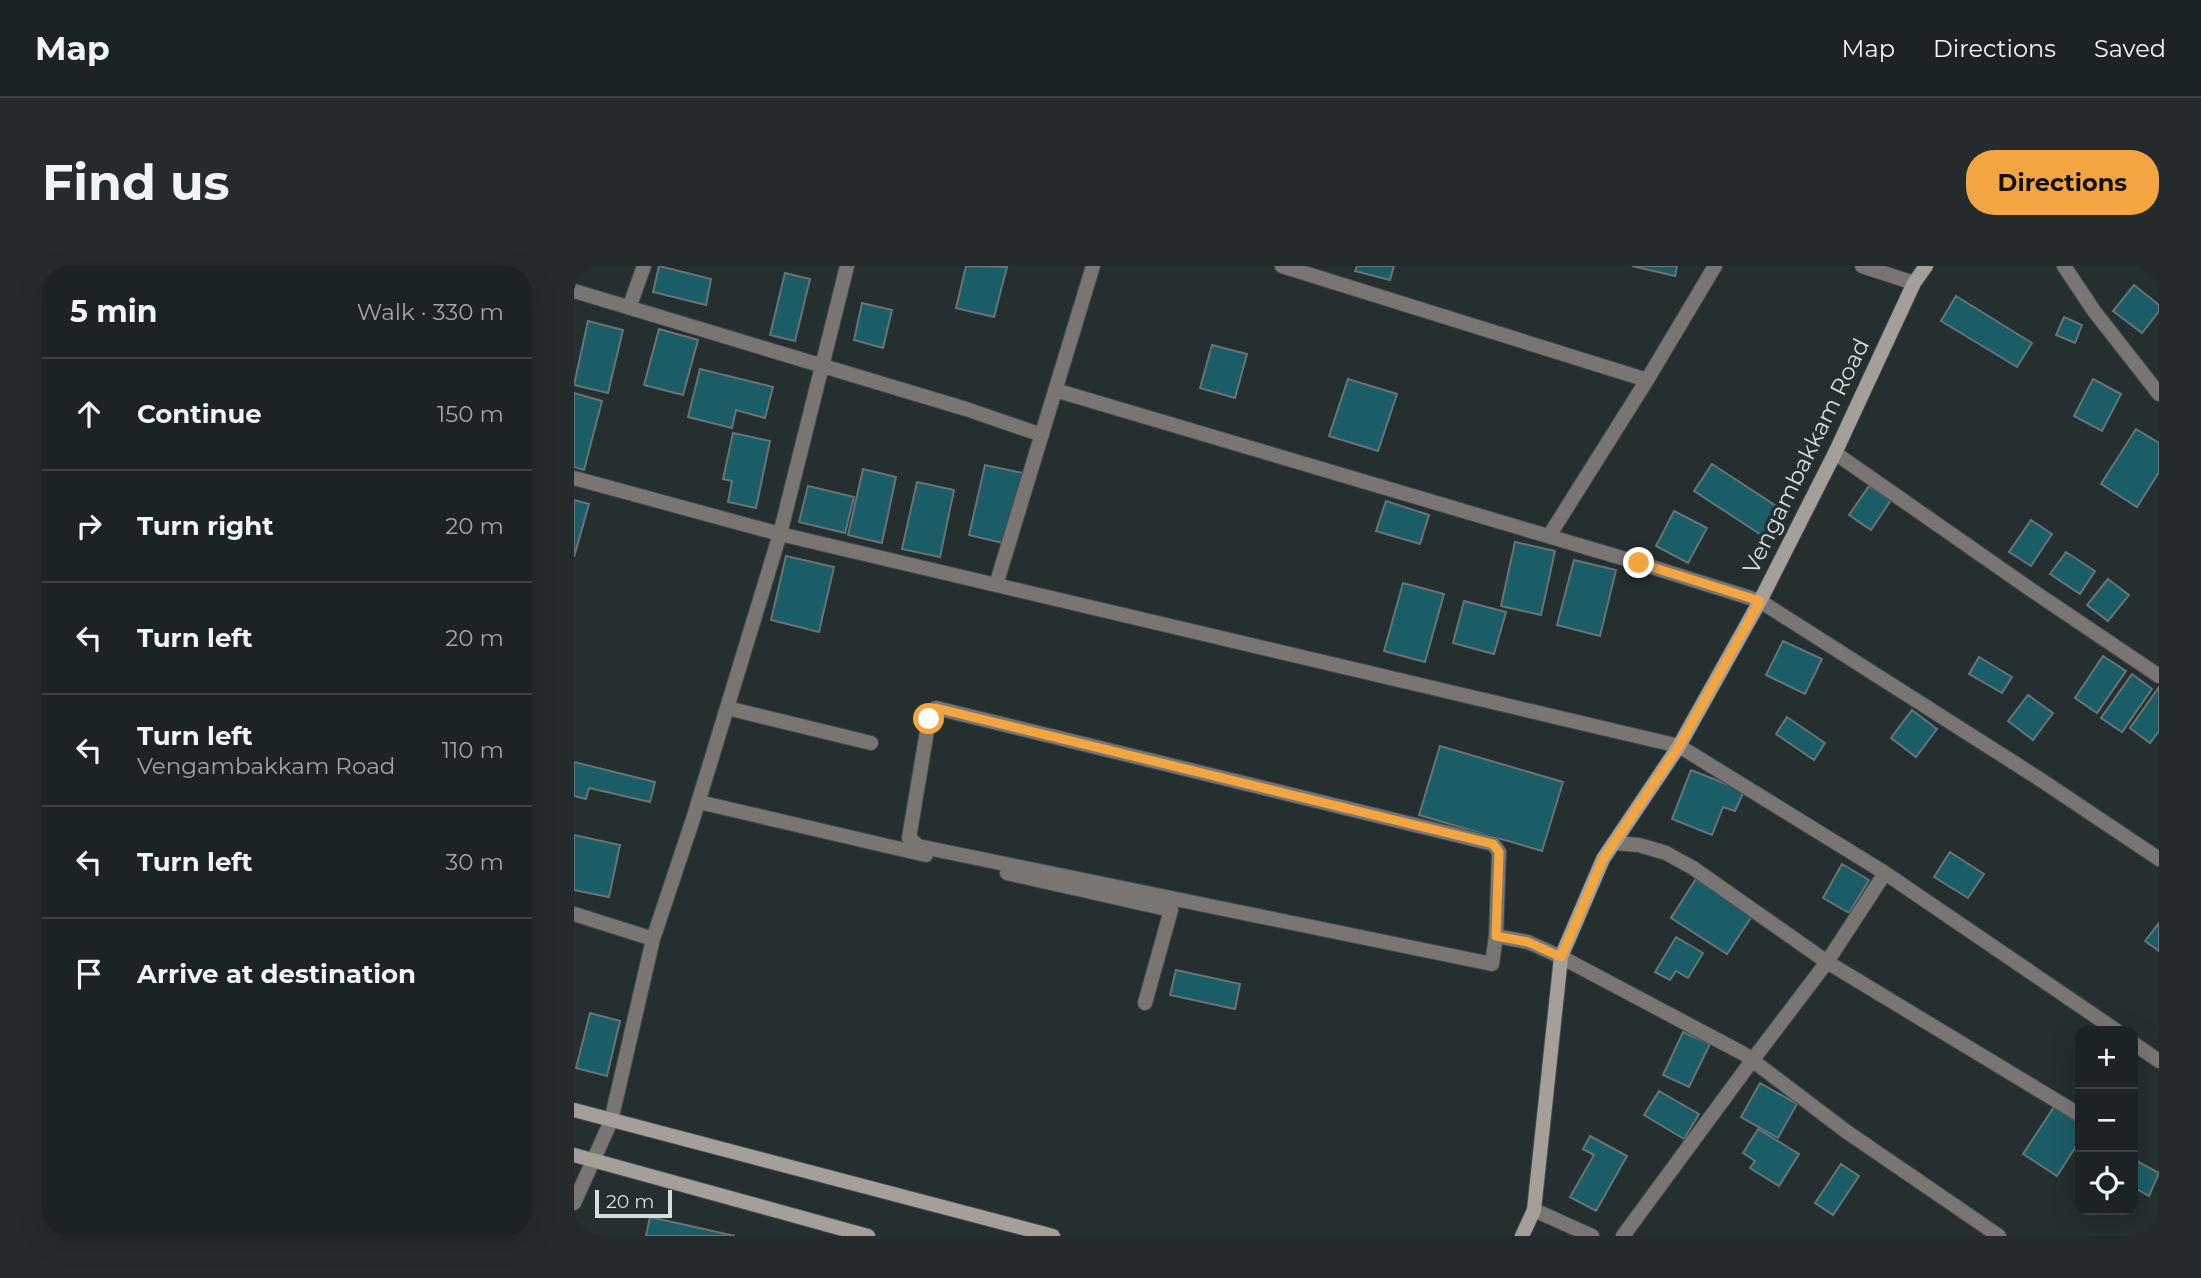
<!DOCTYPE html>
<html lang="en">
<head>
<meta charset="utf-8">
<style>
  :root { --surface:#1c2324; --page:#252b2c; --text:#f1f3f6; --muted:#a0a4a6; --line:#3a4041; --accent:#f2a541 }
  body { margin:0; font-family:Montserrat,sans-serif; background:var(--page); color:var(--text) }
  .controls { position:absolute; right:21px; bottom:21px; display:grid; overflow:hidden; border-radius:14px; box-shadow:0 7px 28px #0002 }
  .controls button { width:63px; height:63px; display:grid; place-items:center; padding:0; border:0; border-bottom:2px solid var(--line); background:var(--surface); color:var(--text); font:35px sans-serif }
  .scale { position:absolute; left:21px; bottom:18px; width:77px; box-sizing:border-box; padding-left:7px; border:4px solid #d6ddde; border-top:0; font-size:19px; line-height:24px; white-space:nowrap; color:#d6ddde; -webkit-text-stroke:5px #252f30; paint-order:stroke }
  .stop { position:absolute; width:21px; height:21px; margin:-16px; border:5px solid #f2a541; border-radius:50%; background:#fff }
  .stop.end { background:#f2a541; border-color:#fff; box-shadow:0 2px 7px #0008 }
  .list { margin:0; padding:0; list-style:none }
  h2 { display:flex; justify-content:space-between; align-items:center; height:91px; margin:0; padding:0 28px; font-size:30px }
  h2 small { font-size:23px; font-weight:400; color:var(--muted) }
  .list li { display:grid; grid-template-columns:46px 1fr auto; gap:21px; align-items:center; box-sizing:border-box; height:112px; padding:0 28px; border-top:2px solid var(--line) }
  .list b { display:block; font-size:26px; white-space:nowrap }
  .list p { margin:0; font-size:23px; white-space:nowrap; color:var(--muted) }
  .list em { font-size:23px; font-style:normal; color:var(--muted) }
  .icon { flex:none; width:38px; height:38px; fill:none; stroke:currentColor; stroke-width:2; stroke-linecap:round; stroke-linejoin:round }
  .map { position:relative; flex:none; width:1585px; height:970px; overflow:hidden; border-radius:28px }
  header { display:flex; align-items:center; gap:42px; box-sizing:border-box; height:98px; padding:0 35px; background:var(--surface); border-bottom:2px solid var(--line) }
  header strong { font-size:33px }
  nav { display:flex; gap:38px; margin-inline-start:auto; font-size:24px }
  .intro { display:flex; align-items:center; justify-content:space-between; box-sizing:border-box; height:168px; padding:0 42px }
  h1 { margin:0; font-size:49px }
  .button { padding:18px 32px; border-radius:28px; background:var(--accent); color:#111; font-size:24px; font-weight:700 }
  main { display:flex; gap:42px; padding:0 42px }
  aside { flex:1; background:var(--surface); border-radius:28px; box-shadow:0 7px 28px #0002 }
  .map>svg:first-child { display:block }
</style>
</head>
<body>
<header>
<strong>Map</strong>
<nav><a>Map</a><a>Directions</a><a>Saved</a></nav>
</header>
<div class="intro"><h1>Find us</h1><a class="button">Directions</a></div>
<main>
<aside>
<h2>5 min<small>Walk · 330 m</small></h2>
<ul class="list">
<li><svg class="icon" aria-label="ahead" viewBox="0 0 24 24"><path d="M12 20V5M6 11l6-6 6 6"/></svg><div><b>Continue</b></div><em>150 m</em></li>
<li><svg class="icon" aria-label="right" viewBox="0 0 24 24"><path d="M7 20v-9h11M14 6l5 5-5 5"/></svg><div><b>Turn right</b></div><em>20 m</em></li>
<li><svg class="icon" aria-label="left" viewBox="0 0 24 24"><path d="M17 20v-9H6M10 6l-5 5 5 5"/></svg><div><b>Turn left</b></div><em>20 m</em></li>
<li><svg class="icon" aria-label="left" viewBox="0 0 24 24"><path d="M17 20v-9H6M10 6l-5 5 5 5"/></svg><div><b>Turn left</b><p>Vengambakkam Road</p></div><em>110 m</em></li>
<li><svg class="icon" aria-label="left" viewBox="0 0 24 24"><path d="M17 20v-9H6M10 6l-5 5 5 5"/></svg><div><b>Turn left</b></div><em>30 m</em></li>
<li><svg class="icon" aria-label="arrive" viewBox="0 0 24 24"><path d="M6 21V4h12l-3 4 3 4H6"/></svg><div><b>Arrive at destination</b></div></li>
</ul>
</aside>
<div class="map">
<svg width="1585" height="970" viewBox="0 0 1585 970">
  <rect width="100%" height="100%" fill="#252f30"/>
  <!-- building -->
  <path fill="#1b5d66" stroke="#677375" stroke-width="2" d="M85,0L137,13L132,39L79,26Z
    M392,0L433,1L420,51L382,42Z
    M783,0H820L816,14L781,5Z
    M1058,0H1103L1101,10Z
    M211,7L236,13L221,75L196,69Z
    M1560,19L1585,39V45L1568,67L1539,45Z
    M1382,30L1458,77L1443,101L1367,55Z
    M288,37L318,44L309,82L280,74Z
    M1490,51L1508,59L1501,77L1482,69Z
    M14,55L49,64L34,127L0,119Z
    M85,63L124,74L109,129L70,119Z
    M638,79L673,88L661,132L626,122Z
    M126,103L199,121L191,152L162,144L158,162L114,151Z
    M774,113L823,128L804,185L755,170Z
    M1519,113L1547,128L1528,165L1500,150Z
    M0,127L28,135L10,204L0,201Z
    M1562,163L1585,177V206L1563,241L1527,218Z
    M159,167L196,175L182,242L154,236L158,215L149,213Z
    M1138,198L1207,243L1189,270L1120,225Z
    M411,199L449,207L433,278L395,269Z
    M289,203L322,211L308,277L274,269Z
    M343,216L380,224L366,291L328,283Z
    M234,220L280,231L271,267L225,256Z
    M1295,220L1317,234L1297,264L1275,249Z
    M0,234L15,238L0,291Z
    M812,235L855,249L846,278L802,265Z
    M1100,245L1133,262L1114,297L1082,280Z
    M1457,254L1478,268L1457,300L1435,286Z
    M941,276L981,285L967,349L927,340Z
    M1492,286L1521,305L1506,328L1476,308Z
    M212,290L260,301L245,366L197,354Z
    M1000,294L1042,304L1026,370L983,359Z
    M1534,313L1555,329L1534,355L1513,339Z
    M829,317L870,328L851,396L810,385Z
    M890,335L932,346L920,388L879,377Z
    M1209,375L1248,393L1231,428L1192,409Z
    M1529,390L1552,405L1523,447L1501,432Z
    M1405,391L1438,411L1428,427L1395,408Z
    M1558,408L1578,423L1548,466L1527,452Z
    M1585,421V465L1576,477L1556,462Z
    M1454,429L1479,447L1459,474L1434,455Z
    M1338,444L1363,463L1342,491L1317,472Z
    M1213,451L1251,477L1240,494L1202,468Z
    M866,480L989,516L968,585L845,549Z
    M0,496L81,516L76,536L15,522L12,533L0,530Z
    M1117,504L1170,525L1161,545L1149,541L1138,569L1098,553Z
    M0,569L46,579L35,631L0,624Z
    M1376,586L1410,608L1394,632L1360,611Z
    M1268,598L1295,614L1275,647L1249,632Z
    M1122,613L1178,650L1153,688L1097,652Z
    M1585,657V685L1571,675Z
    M1102,671L1129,687L1114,712L1102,705L1096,714L1081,706Z
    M602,704L666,718L661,743L596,729Z
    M16,747L46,755L33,810L2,802Z
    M1109,766L1136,778L1115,821L1089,809Z
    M1186,817L1223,838L1204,872L1167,851Z
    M1085,825L1125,848L1110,873L1070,849Z
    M1480,841L1506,858V874L1483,910L1449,888Z
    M1184,863L1225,888L1205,920L1176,902L1181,895L1169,887Z
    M1016,870L1053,890L1022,945L996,931L1020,889L1009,883Z
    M1559,893L1585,907L1575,930L1559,921Z
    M1267,898L1285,910L1259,949L1241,937Z
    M76,951L161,970H72Z"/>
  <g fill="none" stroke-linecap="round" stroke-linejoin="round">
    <defs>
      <path id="minor" d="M708,0L1073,114
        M1288,0L1340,17
        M1490,0L1520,45L1585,128
        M0,25L392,143L468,169
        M55,42L70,0
        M481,124L1065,297L1186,335L1464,512L1585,593
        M1261,187L1456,323L1585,410
        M0,212L206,268L1105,480L1311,607L1543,765
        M975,270L1073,114L1141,0
        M422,319L519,0
        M153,442L297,477
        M125,536L352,589
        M1040,577L1065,579L1092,587L1119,602L1253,696L1506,849
        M433,607L597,644L571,737
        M0,648L79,673
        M922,670L918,698L344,580L335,572L355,453L362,442L919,578L925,586L922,670L954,676L987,691L1170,788L1273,866L1425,970
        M1559,777L1585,795
        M0,937L37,855L79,673L120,550L206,268L273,0
        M960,944L1018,970
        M1049,970L1177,796L1253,696L1311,607"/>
      <path id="secondary" d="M0,844L479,970
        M0,889L294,970
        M948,970L960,944L987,691L1029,593L1105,480L1186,335L1261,187L1340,17L1352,0"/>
    </defs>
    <!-- minor casing -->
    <use href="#minor" stroke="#414b4c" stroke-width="16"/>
    <!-- secondary casing -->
    <use href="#secondary" stroke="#414b4c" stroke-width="16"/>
    <!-- minor -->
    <use href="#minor" stroke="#797572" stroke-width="14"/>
    <!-- secondary -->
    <use href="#secondary" stroke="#a49f99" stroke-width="14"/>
  </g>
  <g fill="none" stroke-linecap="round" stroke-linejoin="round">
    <!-- route -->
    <path stroke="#f2a541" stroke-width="9" d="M355,453L362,442L919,578L925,586L922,670L954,676L987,691L1029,593L1105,480L1186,335L1065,297"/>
  </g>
  <g text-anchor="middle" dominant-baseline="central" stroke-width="7" stroke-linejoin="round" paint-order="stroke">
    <!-- street labels -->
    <g font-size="23" fill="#d6ddde" stroke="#252f30">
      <text transform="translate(1232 190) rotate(-64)">Vengambakkam Road</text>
    </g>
  </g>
</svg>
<div class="controls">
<button>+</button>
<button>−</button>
<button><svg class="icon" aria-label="locate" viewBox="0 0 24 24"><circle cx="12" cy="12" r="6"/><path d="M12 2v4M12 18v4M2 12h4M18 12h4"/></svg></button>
</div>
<div class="scale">20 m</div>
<div class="stop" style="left:355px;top:453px"></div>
<div class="stop end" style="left:1065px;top:297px"></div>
</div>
</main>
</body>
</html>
